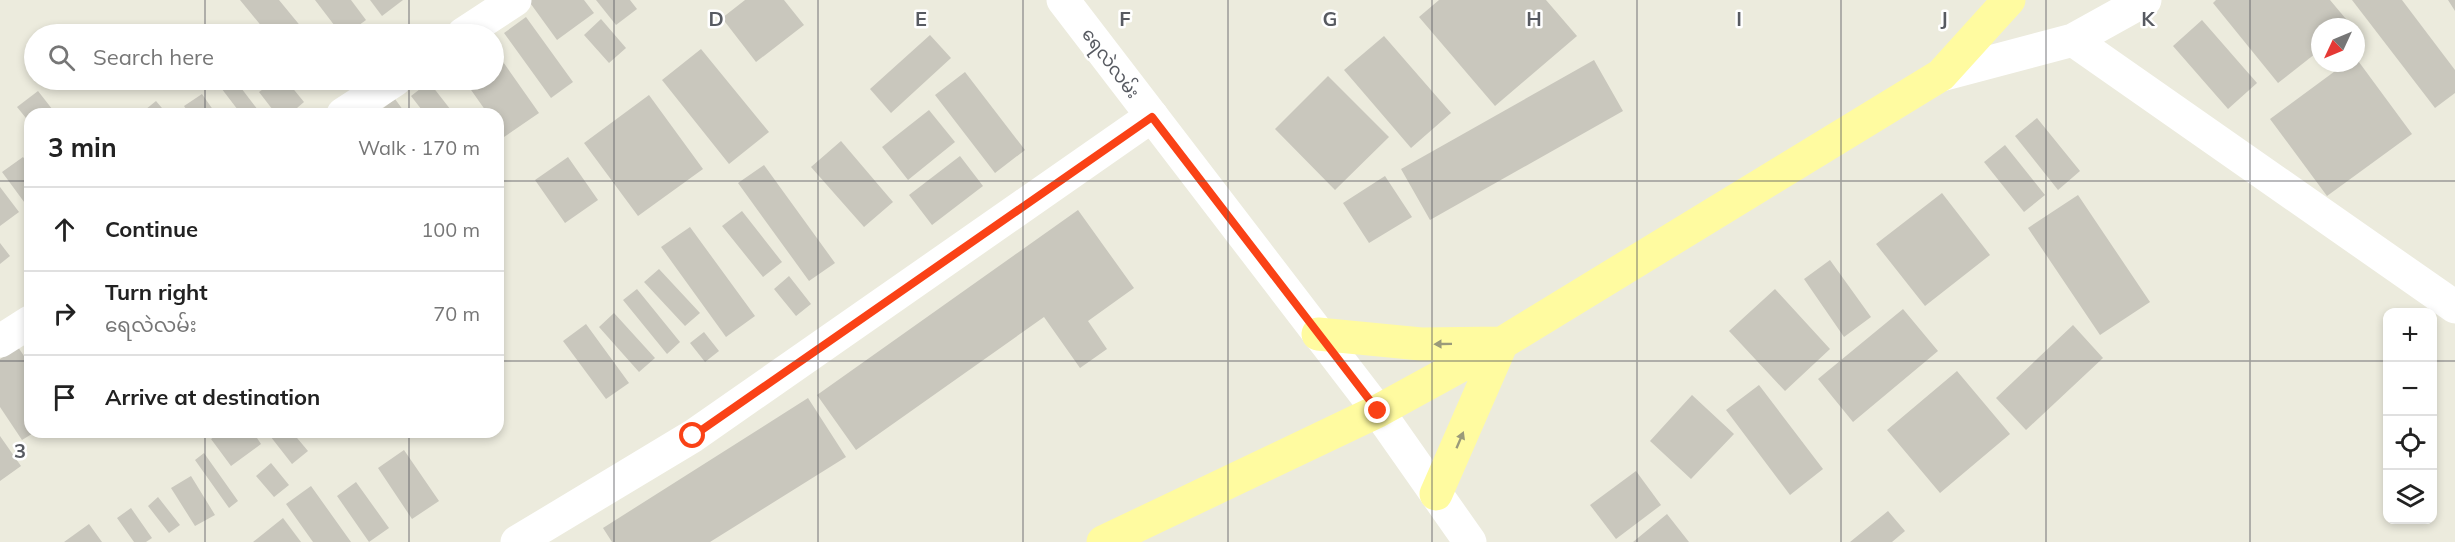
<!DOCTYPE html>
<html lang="en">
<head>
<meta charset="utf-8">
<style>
  :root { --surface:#fff; --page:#f2f2f2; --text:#222; --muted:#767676; --line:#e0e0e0 }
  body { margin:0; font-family:Mulish,"Noto Sans Myanmar",sans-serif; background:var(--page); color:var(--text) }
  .controls { position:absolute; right:18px; bottom:18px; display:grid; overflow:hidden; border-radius:12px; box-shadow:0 3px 9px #0003 }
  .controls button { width:54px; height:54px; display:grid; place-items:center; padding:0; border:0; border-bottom:2px solid var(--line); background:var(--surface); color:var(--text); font:30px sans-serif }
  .compass { position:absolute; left:2311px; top:18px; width:54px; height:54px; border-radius:50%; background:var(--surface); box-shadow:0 3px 9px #0003; rotate:226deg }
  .stop { position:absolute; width:18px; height:18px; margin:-14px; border:4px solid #fa4216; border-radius:50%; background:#fff }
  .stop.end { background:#fa4216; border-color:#fff; box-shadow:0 2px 6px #0008 }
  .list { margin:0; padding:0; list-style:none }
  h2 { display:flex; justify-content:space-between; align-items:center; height:78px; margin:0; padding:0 24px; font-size:26px }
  h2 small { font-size:20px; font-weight:400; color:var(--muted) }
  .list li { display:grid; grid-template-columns:39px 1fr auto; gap:18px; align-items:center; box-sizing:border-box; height:84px; padding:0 24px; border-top:2px solid var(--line) }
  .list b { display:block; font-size:22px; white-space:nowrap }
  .list p { margin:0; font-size:20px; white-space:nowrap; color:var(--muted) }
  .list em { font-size:20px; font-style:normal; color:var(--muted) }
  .icon { flex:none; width:33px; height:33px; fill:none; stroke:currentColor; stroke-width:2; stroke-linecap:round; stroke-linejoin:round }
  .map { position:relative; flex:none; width:2455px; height:542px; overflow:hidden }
  .search { position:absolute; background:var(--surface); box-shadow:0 3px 9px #0003; left:24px; top:24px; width:480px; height:66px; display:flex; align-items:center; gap:15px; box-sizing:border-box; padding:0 21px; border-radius:33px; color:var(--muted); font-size:22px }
  .panel { position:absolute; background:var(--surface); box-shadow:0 3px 9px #0003; left:24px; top:108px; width:480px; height:330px; border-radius:18px }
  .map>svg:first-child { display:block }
</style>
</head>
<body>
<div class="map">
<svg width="2455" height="542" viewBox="0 0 2455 542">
  <rect width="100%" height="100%" fill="#ecebdd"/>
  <!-- building -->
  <path fill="#c9c7bd" d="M240,0H279L307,34H268Z
    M315,0H351L366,20L347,34H341Z
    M370,0H403L382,16Z
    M528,0H584L594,13L557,40Z
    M596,0H630L637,9L616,25Z
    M745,0H784L804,25L756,62L722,18Z
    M1439,0H1546L1577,36L1495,106L1419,17Z
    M2216,0H2330L2351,25L2348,27H2320V50L2278,83L2213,3Z
    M2352,0H2402L2455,70V93L2435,108Z
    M2448,0H2455V11Z
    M526,17L573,82L551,98L504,33Z
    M601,19L626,48L609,63L584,35Z
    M2202,20L2257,83L2228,109L2173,46Z
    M930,35L951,58L891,113L870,89Z
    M1384,36L1451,113L1411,148L1344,70Z
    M494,49L539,113L504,137L498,128V114H488L464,80H494Z
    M701,49L769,132L729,164L662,80Z
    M2356,58L2412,134L2327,196L2270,119L2346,63H2356Z
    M1594,60L1623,111L1430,220L1401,169Z
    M965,72L1025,150L995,173L935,95Z
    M1328,76L1389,137L1335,190L1275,129Z
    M215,80H235L261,114H241Z
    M276,80H286L304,102L290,114H276L259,92Z
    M429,82L454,114H425L411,96Z
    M38,91L56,114H30V123L17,107Z
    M202,94L216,114H189L184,106Z
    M649,95L703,169L638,216L584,143Z
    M395,99L406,114H386L382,109Z
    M156,101L167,114H140Z
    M929,110L955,142L908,180L882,147Z
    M2037,118L2080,171L2058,190L2015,136Z
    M841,141L893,202L864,227L811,167Z
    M2005,145L2045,195L2024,212L1984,162Z
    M960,156L983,186L932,225L909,195Z
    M23,157L30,166V210L2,172Z
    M568,157L598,200L565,223L535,180Z
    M764,165L835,263L809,281L738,183Z
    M1385,176L1412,217L1369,243L1343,203Z
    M0,187L19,212L0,226Z
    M1942,193L1990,255L1925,306L1876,244Z
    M2078,195L2150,302L2100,335L2028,228Z
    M1078,210L1134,288L1088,321L1107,349L1080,368L1044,317L856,450L817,395Z
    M742,211L782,262L763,277L722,226Z
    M690,227L755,316L726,337L661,247Z
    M0,243L10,256L0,264Z
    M1830,260L1871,317L1844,337L1804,279Z
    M659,269L700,313L685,326L644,282Z
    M789,276L811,304L796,316L774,289Z
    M637,289L680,342L667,354L623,300Z
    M1775,289L1830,349L1785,391L1729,331Z
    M1903,309L1938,351L1853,422L1818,379Z
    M614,313L655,358L639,372L599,327Z
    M586,324L629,383L606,399L563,341Z
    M2073,325L2103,358L2026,430L1996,398Z
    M704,332L719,351L705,362L690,343Z
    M18,347L30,365V432H35L22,440L0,407V359Z
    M1957,371L2010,434L1940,493L1887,430Z
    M1759,385L1823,469L1790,495L1726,410Z
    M1692,395L1734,434L1691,479L1650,441Z
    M808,398L846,457L710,542H612L603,528Z
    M222,432H253L261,444L231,466L211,439Z
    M267,432H292L308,451L292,464Z
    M0,436L21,466L0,481Z
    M404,450L439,501L412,519L378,468Z
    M204,453L238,501L229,508L195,460Z
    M271,463L289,485L274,497L256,476Z
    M1636,471L1661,505L1616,539L1590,505Z
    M191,476L215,515L195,526L171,488Z
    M356,482L389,528L369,542L337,496Z
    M311,486L351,542H313L286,504Z
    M158,497L180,525L169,533L148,506Z
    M131,508L152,538L146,542H134L117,518Z
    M1888,511L1905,531L1892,542H1850Z
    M1667,514L1689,542H1633Z
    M283,518L301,542H253Z
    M89,524L102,542H64Z"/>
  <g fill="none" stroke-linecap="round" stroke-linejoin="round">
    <!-- street -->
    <path stroke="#fff" stroke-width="33" d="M463,34L515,0
      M2073,40L2455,307
      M1941,75L2073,40L2145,0
      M343,114L395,80
      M0,341L30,322
      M517,542L693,436L1152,116"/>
    <!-- secondary -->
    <path stroke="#fff" stroke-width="33" d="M1063,0L1378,411L1470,542"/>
    <!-- primary -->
    <path stroke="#fffba0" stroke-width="33" d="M1318,334L1421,344L1502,343L1436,494
      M1103,542L1378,411L1502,343L1941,75L2009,0"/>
  </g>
  <!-- one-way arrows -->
  <defs><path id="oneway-solid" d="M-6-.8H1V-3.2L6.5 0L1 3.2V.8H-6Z" transform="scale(1.5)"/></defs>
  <g fill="#9a9a7a">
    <use href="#oneway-solid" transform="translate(1443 344) rotate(179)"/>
    <use href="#oneway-solid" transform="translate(1460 440) rotate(-67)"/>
  </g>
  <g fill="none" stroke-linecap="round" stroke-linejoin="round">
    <!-- route -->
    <path stroke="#fa4216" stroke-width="8" d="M693,436L1152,117L1378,411"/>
  </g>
  <!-- grid -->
  <path fill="none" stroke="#575a61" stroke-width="1.5" stroke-opacity="0.55" d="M205,0V34M409,0V34M614,0V542M818,0V542M1023,0V542M1228,0V542M1432,0V542M1637,0V542M1841,0V542M2046,0V542M2250,0V542M205,80V114M409,80V114M0,181H30M498,181H2455M0,361H30M498,361H2388M2432,361H2455M205,432V542M409,432V542"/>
  <g text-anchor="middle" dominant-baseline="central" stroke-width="5" stroke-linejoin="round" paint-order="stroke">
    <!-- street labels -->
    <g font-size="18" fill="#575a61" stroke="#fff">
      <text transform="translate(1111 63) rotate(53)">ရေလဲလမ်း</text>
    </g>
  </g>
  <g font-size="20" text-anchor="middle" font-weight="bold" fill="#575a61" stroke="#fff" stroke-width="5" stroke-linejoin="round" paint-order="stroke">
    <text x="716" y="26">D</text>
    <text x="921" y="26">E</text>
    <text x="1125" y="26">F</text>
    <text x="1330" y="26">G</text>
    <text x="1534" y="26">H</text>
    <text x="1739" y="26">I</text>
    <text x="1944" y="26">J</text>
    <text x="2148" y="26">K</text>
    <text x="20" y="458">3</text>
  </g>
</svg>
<div class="controls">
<button>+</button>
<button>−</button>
<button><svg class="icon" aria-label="locate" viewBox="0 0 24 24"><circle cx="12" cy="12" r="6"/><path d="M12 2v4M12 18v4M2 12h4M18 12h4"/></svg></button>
<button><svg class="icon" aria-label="layers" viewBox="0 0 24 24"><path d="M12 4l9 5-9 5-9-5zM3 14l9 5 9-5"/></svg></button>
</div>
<svg class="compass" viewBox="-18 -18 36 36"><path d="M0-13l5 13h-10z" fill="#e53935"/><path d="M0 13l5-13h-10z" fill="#767676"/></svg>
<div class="stop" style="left:693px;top:436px"></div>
<div class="stop end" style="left:1378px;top:411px"></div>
<div class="search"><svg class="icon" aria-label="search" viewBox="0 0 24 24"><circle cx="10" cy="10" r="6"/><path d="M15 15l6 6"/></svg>Search here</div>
<section class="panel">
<h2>3 min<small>Walk · 170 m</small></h2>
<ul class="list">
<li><svg class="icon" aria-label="ahead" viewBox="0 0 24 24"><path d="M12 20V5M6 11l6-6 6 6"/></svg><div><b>Continue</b></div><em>100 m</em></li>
<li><svg class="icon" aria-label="right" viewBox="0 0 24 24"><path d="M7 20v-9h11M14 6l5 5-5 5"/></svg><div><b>Turn right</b><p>ရေလဲလမ်း</p></div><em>70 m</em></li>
<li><svg class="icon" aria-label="arrive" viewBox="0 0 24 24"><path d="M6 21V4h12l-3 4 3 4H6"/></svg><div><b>Arrive at destination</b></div></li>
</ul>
</section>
</div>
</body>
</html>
